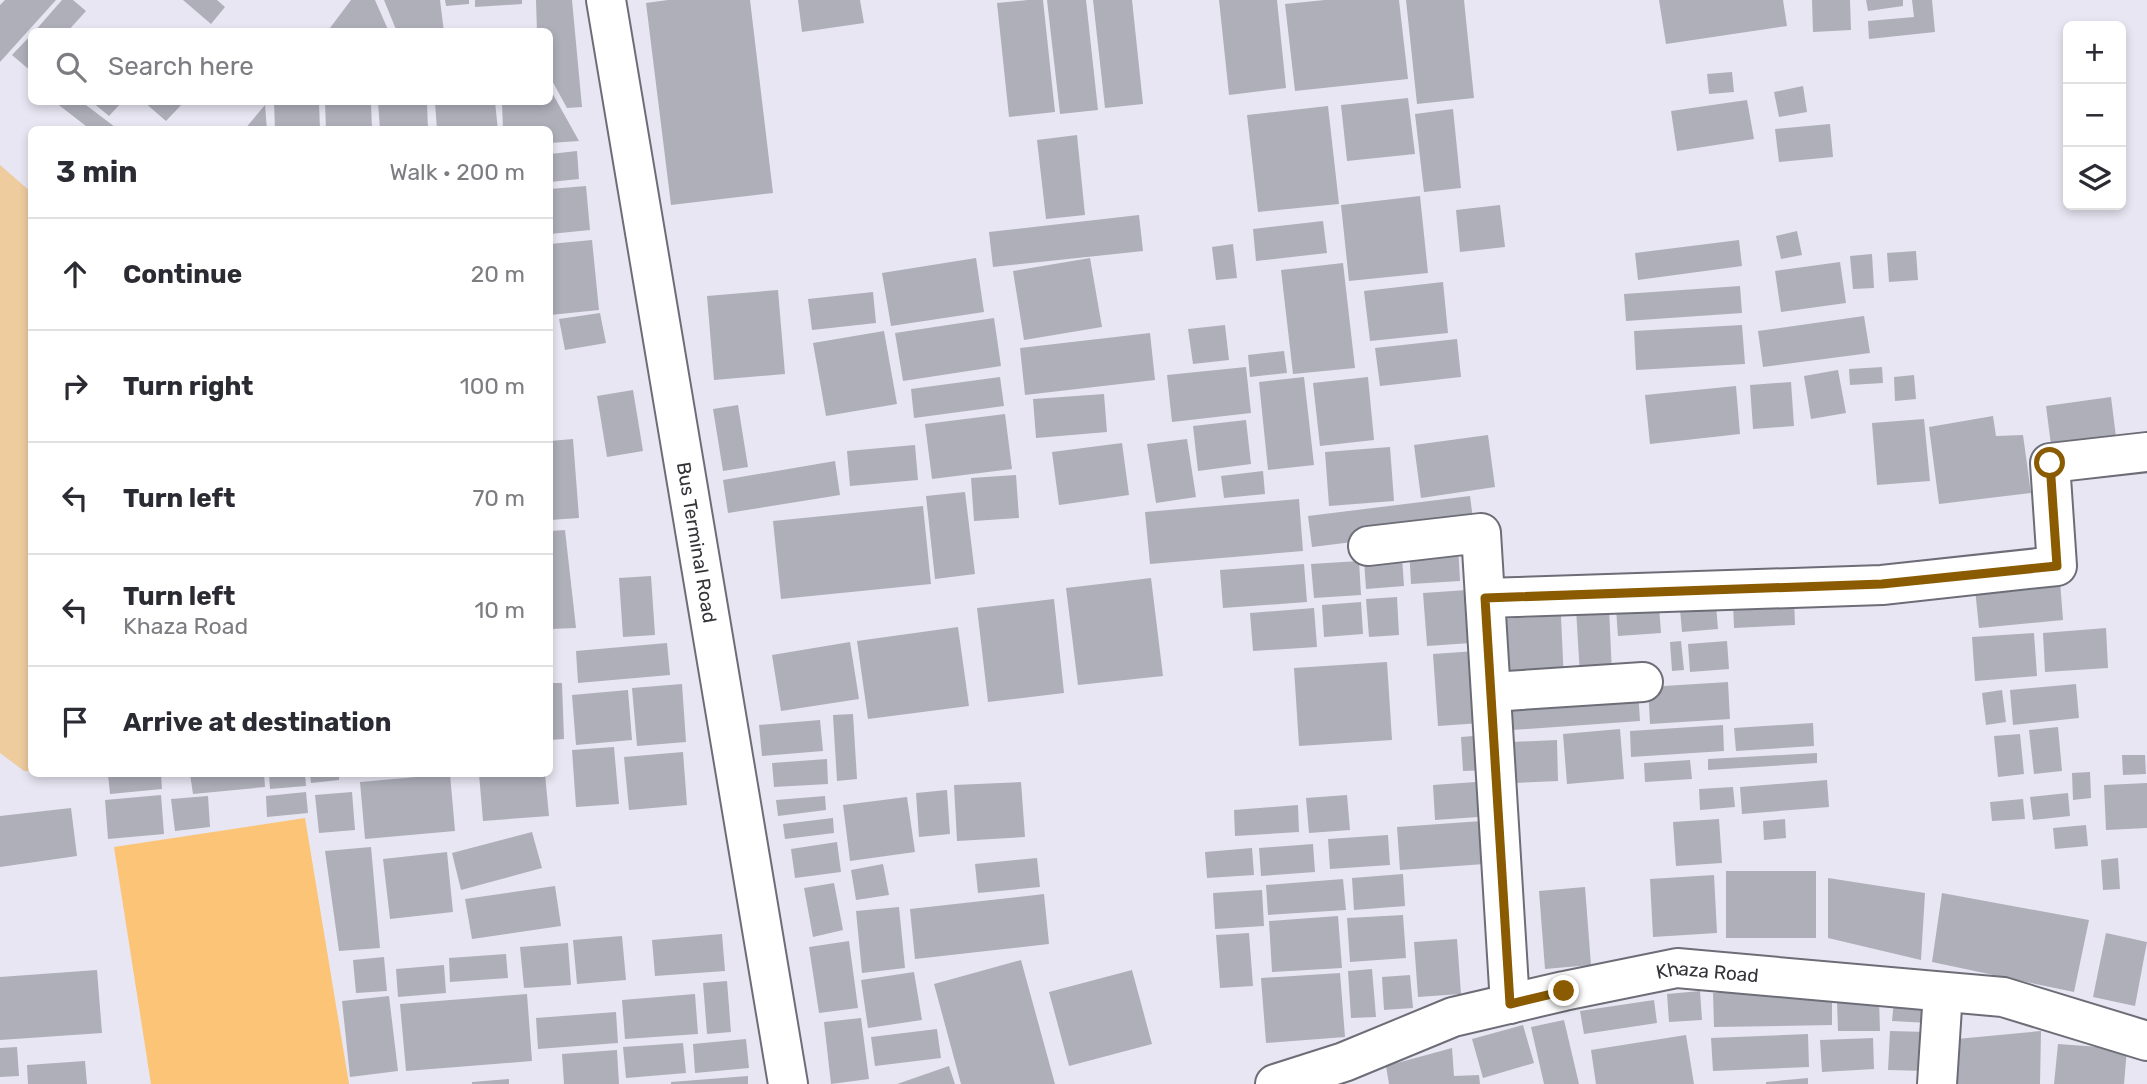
<!DOCTYPE html>
<html lang="en">
<head>
<meta charset="utf-8">
<style>
  :root { --surface:#fff; --page:#f7f7f7; --text:#2b2b33; --muted:#7c7c81; --line:#e1e1e2 }
  body { margin:0; font-family:Rubik,sans-serif; background:var(--page); color:var(--text) }
  .controls { position:absolute; right:21px; top:21px; display:grid; overflow:hidden; border-radius:10px; box-shadow:0 4px 10px #0003 }
  .controls button { width:63px; height:63px; display:grid; place-items:center; padding:0; border:0; border-bottom:2px solid var(--line); background:var(--surface); color:var(--text); font:35px sans-serif }
  .stop { position:absolute; width:21px; height:21px; margin:-16px; border:5px solid #8a5b00; border-radius:50%; background:#fff }
  .stop.end { background:#8a5b00; border-color:#fff; box-shadow:0 2px 7px #0008 }
  .list { margin:0; padding:0; list-style:none }
  h2 { display:flex; justify-content:space-between; align-items:center; height:91px; margin:0; padding:0 28px; font-size:30px }
  h2 small { font-size:23px; font-weight:400; color:var(--muted) }
  .list li { display:grid; grid-template-columns:46px 1fr auto; gap:21px; align-items:center; box-sizing:border-box; height:112px; padding:0 28px; border-top:2px solid var(--line) }
  .list b { display:block; font-size:26px; white-space:nowrap }
  .list p { margin:0; font-size:23px; white-space:nowrap; color:var(--muted) }
  .list em { font-size:23px; font-style:normal; color:var(--muted) }
  .icon { flex:none; width:38px; height:38px; fill:none; stroke:currentColor; stroke-width:2; stroke-linecap:round; stroke-linejoin:round }
  .map { position:relative; flex:none; width:2147px; height:1084px; overflow:hidden }
  .search { position:absolute; background:var(--surface); box-shadow:0 4px 10px #0003; left:28px; top:28px; width:525px; height:77px; display:flex; align-items:center; gap:18px; box-sizing:border-box; padding:0 24px; border-radius:10px; color:var(--muted); font-size:26px }
  .panel { position:absolute; background:var(--surface); box-shadow:0 4px 10px #0003; left:28px; top:126px; width:525px; height:651px; border-radius:10px }
  .map>svg:first-child { display:block }
</style>
</head>
<body>
<div class="map">
<svg width="2147" height="1084" viewBox="0 0 2147 1084">
  <rect width="100%" height="100%" fill="#e7e6f2"/>
  <!-- green -->
  <path fill="#eecc9e" d="M0,165L31,192V771H24L0,753Z"/>
  <!-- water -->
  <path fill="#fcc477" d="M305,818L349,1084H151L114,847Z"/>
  <!-- building -->
  <path fill="#afafba" d="M5,0H56L0,62V5Z
    M62,0H73L86,11L67,32H34Z
    M183,0H217L225,7L211,24Z
    M351,0H375L389,32H327Z
    M384,0H440L444,32H397Z
    M445,0H469V4L446,6Z
    M475,0H522V4L475,7Z
    M536,0H572L582,107L567,108L550,77V32H537Z
    M668,0H750L773,193L671,205L646,3Z
    M798,0H860L864,23L802,32Z
    M1028,0H1043L1055,112L1009,117L997,3Z
    M1047,0H1086L1098,110L1060,114Z
    M1093,0H1132L1143,104L1105,108Z
    M1219,0H1277L1286,88L1229,95Z
    M1325,0H1399L1408,79L1295,91L1285,4Z
    M1406,0H1464L1474,98L1417,104Z
    M1659,0H1783L1787,26L1666,44Z
    M1812,0H1850L1851,30L1813,32Z
    M1866,0H1903V6L1868,11Z
    M1912,0H1932L1935,32L1869,39L1868,21L1914,17Z
    M32,34V72L12,55Z
    M1732,72L1734,92L1709,94L1707,74Z
    M1803,86L1807,112L1779,117L1774,92Z
    M550,89L579,141L550,143V130H503L502,102H550Z
    M1408,98L1415,154L1347,161L1341,105Z
    M1747,100L1754,139L1677,151L1671,111Z
    M55,102H82L115,127L113,130H91Z
    M92,102H122L109,116Z
    M144,102H184L166,121Z
    M274,102H319L320,130H275Z
    M325,102H371L372,130H326Z
    M378,102H427L428,130H380Z
    M435,102H495L498,130H437Z
    M265,105L267,130H244Z
    M1328,106L1339,204L1258,212L1247,115Z
    M1453,109L1461,188L1424,192L1415,114Z
    M1830,124L1833,157L1779,162L1775,129Z
    M1077,135L1085,215L1046,219L1037,140Z
    M577,151L579,179L550,182V154Z
    M586,186L590,230L550,234V189Z
    M1420,196L1428,273L1349,281L1341,205Z
    M1500,205L1505,247L1460,252L1456,210Z
    M1139,215L1143,251L993,267L989,232Z
    M1323,221L1327,253L1256,261L1253,229Z
    M1797,231L1802,255L1781,259L1776,236Z
    M592,240L599,310L550,315V244Z
    M1739,240L1742,266L1638,280L1635,253Z
    M1233,244L1237,278L1216,280L1212,247Z
    M1916,251L1918,280L1889,282L1887,253Z
    M1872,254L1874,288L1853,289L1850,256Z
    M976,258L984,312L891,326L882,273Z
    M1090,258L1102,327L1024,340L1013,271Z
    M1840,262L1846,303L1781,312L1775,271Z
    M1343,263L1355,368L1293,374L1281,270Z
    M1443,282L1448,333L1370,341L1364,291Z
    M1740,286L1742,313L1626,321L1624,294Z
    M778,290L785,374L714,380L707,296Z
    M873,292L876,323L812,330L808,299Z
    M600,313L606,343L565,350L559,319Z
    M1864,316L1870,353L1763,367L1758,331Z
    M994,318L1001,366L903,381L895,333Z
    M1225,325L1229,360L1193,364L1188,329Z
    M1742,325L1745,364L1636,370L1634,331Z
    M884,331L897,404L826,416L813,343Z
    M1150,333L1155,380L1025,395L1020,348Z
    M1457,339L1461,377L1380,386L1375,348Z
    M1284,351L1287,373L1250,377L1248,355Z
    M1246,367L1251,413L1172,422L1167,375Z
    M1882,367L1883,383L1850,385L1849,369Z
    M1838,370L1846,413L1811,419L1804,376Z
    M1914,375L1916,399L1895,401L1894,377Z
    M1000,377L1004,406L914,418L911,389Z
    M1304,377L1314,465L1268,470L1259,382Z
    M1368,377L1374,440L1320,446L1313,383Z
    M1791,382L1794,426L1753,429L1750,385Z
    M1736,386L1740,434L1650,444L1645,395Z
    M633,390L643,451L607,457L597,396Z
    M1104,394L1107,432L1036,438L1033,399Z
    M2111,397L2116,437L2051,445L2046,406Z
    M738,405L748,467L723,471L713,409Z
    M1005,414L1012,469L932,479L925,424Z
    M1993,416L1996,436L2023,435L2031,493L1939,504L1929,427Z
    M1924,419L1930,481L1877,485L1872,423Z
    M1246,420L1251,464L1198,471L1193,426Z
    M1488,435L1495,487L1421,498L1414,445Z
    M573,439L579,518L550,520V441Z
    M1187,439L1196,497L1156,503L1147,444Z
    M1122,443L1129,495L1059,505L1052,452Z
    M915,445L918,480L850,486L847,451Z
    M1390,447L1394,501L1329,506L1325,452Z
    M835,461L840,495L728,513L723,480Z
    M1263,471L1265,494L1224,498L1221,476Z
    M1016,475L1019,518L974,521L971,478Z
    M965,492L975,574L935,579L926,496Z
    M1470,496L1474,527L1312,547L1308,516Z
    M1299,499L1303,551L1150,564L1145,512Z
    M923,506L931,584L781,599L773,521Z
    M565,530L576,628L550,629V531Z
    M1458,545L1460,581L1411,584L1409,548Z
    M1402,557L1404,586L1366,589L1364,560Z
    M1359,561L1361,595L1314,598L1311,564Z
    M1304,564L1307,602L1223,608L1220,570Z
    M651,576L655,635L623,637L619,578Z
    M1151,578L1163,676L1078,685L1066,588Z
    M2060,581L2063,620L1979,628L1975,589Z
    M1467,590L1471,643L1427,646L1423,593Z
    M1715,594L1718,629L1682,632L1679,598Z
    M1397,597L1399,635L1369,637L1366,599Z
    M1794,598L1795,625L1734,628L1733,602Z
    M1054,599L1064,693L988,702L977,608Z
    M1361,602L1363,634L1324,637L1322,605Z
    M1659,606L1661,633L1618,636L1616,609Z
    M1609,607L1612,674L1580,676L1576,609Z
    M1314,608L1317,647L1253,651L1250,613Z
    M1561,616L1564,682L1499,685L1496,619Z
    M958,627L969,706L868,719L857,641Z
    M2106,628L2108,668L2045,672L2043,633Z
    M2034,633L2037,676L1975,681L1972,637Z
    M1681,641L1684,670L1672,671L1670,642Z
    M1727,641L1729,669L1690,672L1688,644Z
    M850,642L859,699L781,711L772,655Z
    M667,643L670,675L578,683L576,651Z
    M1476,651L1481,723L1438,726L1433,654Z
    M1387,662L1392,740L1299,746L1294,668Z
    M1728,682L1730,719L1650,724L1648,687Z
    M550,683H562L564,739L550,740Z
    M682,684L686,742L637,746L632,688Z
    M2076,684L2079,718L2013,725L2010,690Z
    M1638,689L1640,721L1512,730L1510,697Z
    M628,690L632,740L576,745L572,695Z
    M2002,690L2006,722L1986,725L1982,693Z
    M853,714L857,779L837,781L833,715Z
    M820,720L823,751L762,756L759,725Z
    M1813,723L1814,746L1736,751L1734,728Z
    M1723,725L1724,751L1631,757L1630,731Z
    M2058,727L2062,771L2034,774L2029,730Z
    M1620,729L1624,779L1567,784L1563,734Z
    M2020,734L2024,774L1998,777L1994,736Z
    M1486,735L1488,770L1463,771L1461,737Z
    M1557,740L1558,781L1513,783L1511,742Z
    M614,747L619,804L576,807L572,750Z
    M683,752L687,805L629,810L624,757Z
    M1817,753V763L1708,770V759Z
    M2122,755H2145L2146,774L2123,775Z
    M827,759L828,784L774,787L772,763Z
    M1690,760L1692,779L1645,782L1644,763Z
    M2090,772L2091,798L2073,800L2072,773Z
    M108,774H161L162,789L110,794Z
    M190,774H264L265,787L193,794Z
    M269,774H305L306,786L270,789Z
    M310,774H339V780L311,783Z
    M450,774L455,831L365,839L360,782Z
    M479,774H545L549,816L483,821Z
    M1827,780L1829,807L1742,814L1740,787Z
    M1490,781L1492,816L1435,820L1433,785Z
    M1021,782L1025,837L957,841L954,785Z
    M2147,783V828L2106,830L2104,785Z
    M1733,787L1735,807L1700,810L1699,789Z
    M947,790L950,834L919,837L916,793Z
    M306,792L308,813L267,817L266,796Z
    M352,792L355,830L319,833L315,795Z
    M2068,793L2070,816L2033,820L2030,797Z
    M161,795L164,834L108,839L105,800Z
    M1347,795L1350,830L1309,833L1306,798Z
    M208,796L210,827L175,831L171,799Z
    M825,796L826,810L778,816L776,800Z
    M907,797L915,852L850,861L843,805Z
    M2023,799L2025,819L1992,821L1990,802Z
    M1298,805L1299,832L1235,836L1234,810Z
    M71,808L77,856L0,867V816Z
    M833,818L834,833L785,839L783,824Z
    M1719,819L1722,863L1676,866L1673,822Z
    M1785,819L1786,838L1764,840L1763,821Z
    M1482,821L1485,864L1400,870L1397,827Z
    M2086,825L2088,846L2055,849L2053,828Z
    M532,832L542,868L461,890L452,853Z
    M1388,835L1390,865L1330,869L1328,839Z
    M837,842L841,872L795,878L791,849Z
    M1313,844L1315,872L1261,876L1259,848Z
    M371,847L380,948L339,951L325,851Z
    M1252,848L1254,875L1207,878L1205,852Z
    M447,852L453,912L390,919L383,859Z
    M1037,858L1040,887L978,893L975,864Z
    M2118,858L2120,889L2103,890L2101,860Z
    M883,864L889,895L856,900L851,870Z
    M1726,871H1816V938H1726Z
    M1403,874L1405,906L1354,910L1352,878Z
    M1714,875L1717,933L1653,937L1650,879Z
    M1828,878L1925,893L1921,960L1828,938Z
    M1343,879L1346,910L1268,915L1266,885Z
    M834,883L843,930L813,937L804,888Z
    M555,886L561,926L472,939L465,899Z
    M1585,887L1591,965L1545,969L1539,891Z
    M1262,890L1264,926L1215,929L1213,893Z
    M1942,893L2089,920L2074,992L1932,962Z
    M1044,894L1049,944L915,959L910,909Z
    M899,907L905,968L862,973L856,911Z
    M1403,915L1406,958L1350,962L1347,918Z
    M1338,916L1342,968L1272,972L1269,921Z
    M1249,933L1253,986L1220,988L1216,935Z
    M2106,933L2147,942L2135,1006L2093,997Z
    M722,934L725,971L655,976L652,940Z
    M622,936L626,980L577,984L573,940Z
    M1457,939L1461,994L1418,997L1414,942Z
    M849,941L858,1008L819,1013L809,947Z
    M568,943L571,985L524,988L520,947Z
    M506,954L508,978L450,982L449,958Z
    M384,957L387,991L356,993L353,960Z
    M1021,960L1055,1084H961L934,984Z
    M444,965L446,993L398,997L396,969Z
    M1372,969L1376,1017L1351,1018L1348,971Z
    M97,970L102,1033L0,1040V977Z
    M1132,970L1152,1044L1069,1066L1049,992Z
    M914,972L922,1020L868,1028L861,980Z
    M1340,973L1345,1037L1266,1043L1261,978Z
    M1410,975L1413,1008L1384,1010L1382,977Z
    M727,981L731,1032L707,1034L703,983Z
    M1700,991L1702,1020L1669,1022L1667,994Z
    M1832,991V1025L1714,1027L1713,993Z
    M527,994L532,1061L406,1071L400,1004Z
    M695,994L698,1034L625,1039L622,1000Z
    M389,996L398,1071L350,1077L342,1001Z
    M1879,999L1880,1031H1838L1837,1000Z
    M1654,1000L1657,1023L1584,1034L1580,1011Z
    M1894,1000L1931,1002L1929,1023L1892,1021Z
    M616,1012L618,1043L538,1049L536,1018Z
    M861,1018L869,1079L831,1084L824,1022Z
    M1564,1020L1579,1084H1544L1531,1027Z
    M1523,1025L1534,1063L1483,1078L1472,1039Z
    M937,1029L941,1058L875,1066L871,1037Z
    M1890,1031L1928,1032L1927,1071L1888,1070Z
    M2041,1031L2040,1084H1950L1946,1040Z
    M1808,1034L1809,1067L1713,1071L1711,1038Z
    M1686,1035L1694,1084H1596L1591,1050Z
    M1873,1038L1874,1069L1822,1072L1820,1040Z
    M746,1039L749,1068L695,1073L693,1044Z
    M683,1043L686,1073L626,1078L623,1047Z
    M2058,1044L2127,1049L2124,1084H2054Z
    M17,1047L19,1076L0,1077V1048Z
    M1452,1048L1454,1076L1479,1075L1480,1084H1389L1386,1066Z
    M617,1050L619,1084H564L562,1054Z
    M85,1061L87,1084H28L27,1065Z
    M949,1066L955,1084H897Z
    M748,1076V1084H671V1082Z
    M1808,1078V1084H1766V1082Z
    M509,1079V1084H472V1082Z"/>
  <g fill="none" stroke-linecap="round" stroke-linejoin="round">
    <defs>
      <g id="street">
        <path d="M1368,546L1481,533L1510,1004"/>
        <path d="M1485,598L1882,585L2057,566L2050,463L2147,452"/>
        <path d="M1491,692L1643,682"/>
        <path id="s1" d="M1275,1084L1344,1062L1453,1017L1564,991L1677,968L2003,997L2147,1041"/>
        <path d="M1937,1084L1943,992"/>
      </g>
      <g id="secondary">
        <path id="s2" d="M606,0L788,1084"/>
      </g>
    </defs>
    <!-- street casing -->
    <use href="#street" stroke="#6d6d77" stroke-width="42"/>
    <!-- secondary casing -->
    <use href="#secondary" stroke="#6d6d77" stroke-width="42"/>
    <!-- street -->
    <use href="#street" stroke="#fff" stroke-width="38"/>
    <!-- secondary -->
    <use href="#secondary" stroke="#fff" stroke-width="38"/>
  </g>
  <g fill="none" stroke-linecap="round" stroke-linejoin="round">
    <!-- route -->
    <path stroke="#8a5b00" stroke-width="9" d="M1564,991L1510,1004L1485,598L1882,584L2057,566L2050,463"/>
  </g>
  <g text-anchor="middle" dominant-baseline="central" stroke-width="5" stroke-linejoin="round" paint-order="stroke">
    <!-- street labels -->
    <g font-size="19" fill="#343439" stroke="#e7e6f2">
      <text stroke="none"><textPath href="#s2" startOffset="550">Bus Terminal Road</textPath></text>
      <text stroke="none"><textPath href="#s1" startOffset="450">Khaza Road</textPath></text>
    </g>
  </g>
</svg>
<div class="controls">
<button>+</button>
<button>−</button>
<button><svg class="icon" aria-label="layers" viewBox="0 0 24 24"><path d="M12 4l9 5-9 5-9-5zM3 14l9 5 9-5"/></svg></button>
</div>
<div class="stop" style="left:2050px;top:463px"></div>
<div class="stop end" style="left:1564px;top:991px"></div>
<div class="search"><svg class="icon" aria-label="search" viewBox="0 0 24 24"><circle cx="10" cy="10" r="6"/><path d="M15 15l6 6"/></svg>Search here</div>
<section class="panel">
<h2>3 min<small>Walk · 200 m</small></h2>
<ul class="list">
<li><svg class="icon" aria-label="ahead" viewBox="0 0 24 24"><path d="M12 20V5M6 11l6-6 6 6"/></svg><div><b>Continue</b></div><em>20 m</em></li>
<li><svg class="icon" aria-label="right" viewBox="0 0 24 24"><path d="M7 20v-9h11M14 6l5 5-5 5"/></svg><div><b>Turn right</b></div><em>100 m</em></li>
<li><svg class="icon" aria-label="left" viewBox="0 0 24 24"><path d="M17 20v-9H6M10 6l-5 5 5 5"/></svg><div><b>Turn left</b></div><em>70 m</em></li>
<li><svg class="icon" aria-label="left" viewBox="0 0 24 24"><path d="M17 20v-9H6M10 6l-5 5 5 5"/></svg><div><b>Turn left</b><p>Khaza Road</p></div><em>10 m</em></li>
<li><svg class="icon" aria-label="arrive" viewBox="0 0 24 24"><path d="M6 21V4h12l-3 4 3 4H6"/></svg><div><b>Arrive at destination</b></div></li>
</ul>
</section>
</div>
</body>
</html>
